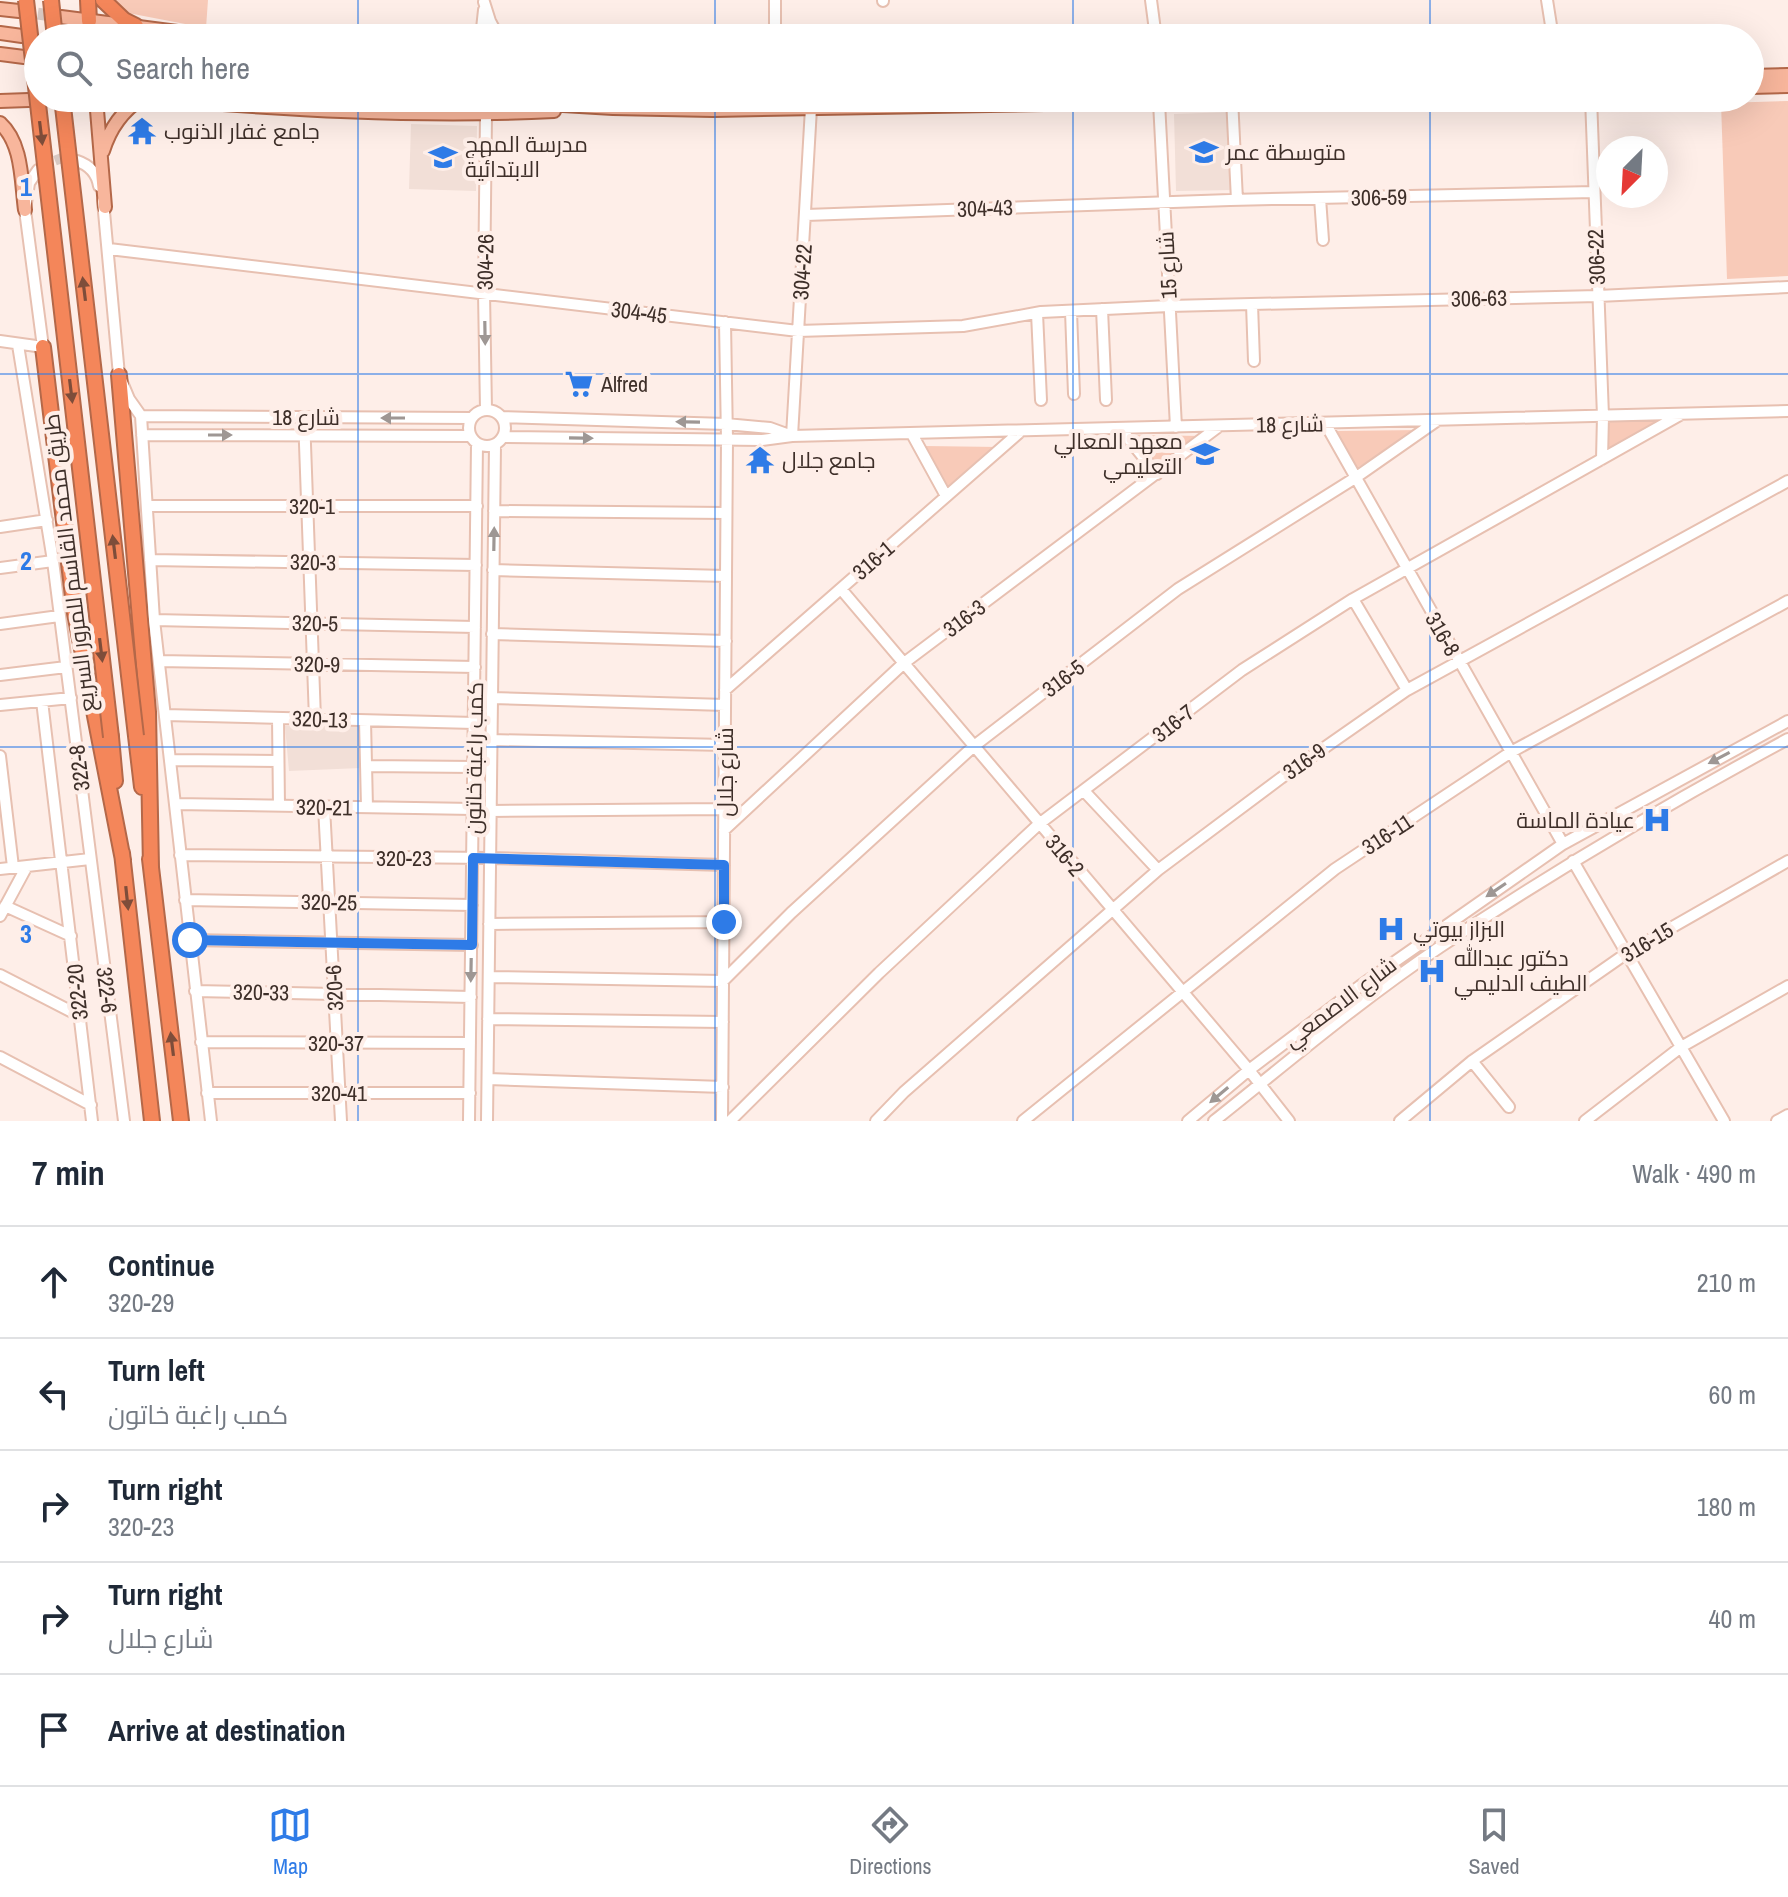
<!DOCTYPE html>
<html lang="en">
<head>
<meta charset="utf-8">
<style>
  :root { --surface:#fff; --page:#f6f6f7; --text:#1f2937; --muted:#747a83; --line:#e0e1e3; --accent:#2e7be7 }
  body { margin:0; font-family:"Archivo Narrow",Cairo,sans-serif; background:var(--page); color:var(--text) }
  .compass { position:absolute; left:1596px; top:136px; width:72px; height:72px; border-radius:50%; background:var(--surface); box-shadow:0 8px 32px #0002; rotate:204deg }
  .stop { position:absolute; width:24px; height:24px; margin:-18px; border:6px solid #2e7be7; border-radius:50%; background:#fff }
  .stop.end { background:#2e7be7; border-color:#fff; box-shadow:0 2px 8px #0008 }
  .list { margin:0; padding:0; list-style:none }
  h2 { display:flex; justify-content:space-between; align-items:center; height:104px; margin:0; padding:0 32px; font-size:34px }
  h2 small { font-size:26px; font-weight:400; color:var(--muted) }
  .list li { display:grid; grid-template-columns:52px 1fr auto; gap:24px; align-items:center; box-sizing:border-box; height:112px; padding:0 32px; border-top:2px solid var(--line) }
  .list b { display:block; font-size:30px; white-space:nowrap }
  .list p { margin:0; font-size:26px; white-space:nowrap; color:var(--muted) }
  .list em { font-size:26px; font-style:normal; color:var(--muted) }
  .icon { flex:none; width:44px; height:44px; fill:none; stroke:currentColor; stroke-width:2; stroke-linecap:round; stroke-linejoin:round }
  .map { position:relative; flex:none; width:1788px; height:1121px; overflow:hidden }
  .search { position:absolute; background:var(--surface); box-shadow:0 8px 32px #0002; left:24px; right:24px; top:24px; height:88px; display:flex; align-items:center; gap:20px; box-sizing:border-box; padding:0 28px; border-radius:44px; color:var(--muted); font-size:30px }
  .sheet { height:664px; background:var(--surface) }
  nav { display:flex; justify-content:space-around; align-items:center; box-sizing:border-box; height:112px; border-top:2px solid var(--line); background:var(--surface); font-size:22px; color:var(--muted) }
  nav a { display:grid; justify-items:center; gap:4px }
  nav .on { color:var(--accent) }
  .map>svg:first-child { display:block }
</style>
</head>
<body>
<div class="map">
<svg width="1788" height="1121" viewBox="0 0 1788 1121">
  <rect width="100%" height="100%" fill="#feeee8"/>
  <!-- built -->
  <path fill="#f2dfd7" d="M1231,112L1233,190L1176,191L1174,114Z
    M411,124L477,126L476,191L409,189Z
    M356,724L359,726L361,768L289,771L285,726Z"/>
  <!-- green -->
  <path fill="#f8cab8" d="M109,0H208L206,28L128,13Z
    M1788,101V276L1727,279L1721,103Z
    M1608,422H1665L1607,452Z
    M1421,430L1357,468L1336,431Z
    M1130,435L1204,436L1156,467Z
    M925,446L999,447L955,486L947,485Z"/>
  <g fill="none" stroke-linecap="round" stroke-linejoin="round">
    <!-- minor-tunnel -->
    <path stroke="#d8c8c2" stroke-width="10" stroke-dasharray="10 5" stroke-linecap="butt" d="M41,166L62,158L75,160"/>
    <!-- major-tunnel -->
    <path stroke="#d8c8c2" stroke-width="12" stroke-dasharray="12 6" stroke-linecap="butt" d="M20,11L61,17
      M29,100L61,98"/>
    <defs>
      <path id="minor" d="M775,0V38
        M883,0V1
        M1151,0L1156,38
        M1547,0L1553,38
        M484,2L490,21L499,38
        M481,38L484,10
        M1232,98L1237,200
        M1591,98L1603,416L1602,459
        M1159,102L1176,427
        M486,115L484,293L486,410
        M77,161C89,165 97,173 99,186
        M1320,198L1323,240
        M103,201L119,375L129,399L141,416L154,620L211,1121
        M806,215L1230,200L1594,192
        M109,249L798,331L963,326L1041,312L1169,306L1598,296L1788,287
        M1252,304L1254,361
        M1102,309L1106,400
        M1071,311L1074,394
        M1037,313L1041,400
        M0,341L43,347L25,210L29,183L38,170
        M18,345L53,561L124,1121
        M469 428a18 18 0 1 1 36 0a18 18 0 1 1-36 0Z
        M141,416L471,418
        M304,417L315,719
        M502,417L726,424L770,428L792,436
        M1325,423L1563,844
        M1120,428L1157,474
        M912,434L946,496
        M142,435L470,436
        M792,436L811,108
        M503,437L762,440L792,436L1788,411
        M147,506H477
        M494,511L726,513
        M0,527L47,520
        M150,560L476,565
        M0,568L53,561
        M493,570L726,576
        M841,589L1249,1070L1289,1121
        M1353,599L1407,690
        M154,620L475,627
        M0,624L59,616
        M492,634L726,641
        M159,661L475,667
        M0,675L66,667
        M725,690L1021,431
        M492,698L725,705
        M42,701L92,1121
        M0,705L71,698
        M165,715L474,723
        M278,718L279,806
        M365,721L367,807
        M491,740L725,745
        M0,756L13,867
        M170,760L278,761
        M366,766L474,767
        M1085,792L1158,870
        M175,804L473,809
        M324,807L341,1121
        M491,811L724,809
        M724,830L904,663L1218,427
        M180,855L490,858L724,865
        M1573,861L1724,1121
        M0,869L90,859
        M185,900L472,905
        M5,906L71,936
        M0,916L27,866
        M489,924L724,922
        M190,940L472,945
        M0,975L80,1016
        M489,977L723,981L791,913L974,746L1178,589L1355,478L1438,420
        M195,991L471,997
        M488,1019L723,1022
        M201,1042L470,1043
        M0,1057L91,1105
        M1472,1061L1509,1107
        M488,1079L723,1087
        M207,1093H470
        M469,1121L477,444
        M487,1121L495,445
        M722,1121L727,440L725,322
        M730,1121L879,973L1039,824L1242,670L1353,599L1680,415
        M876,1121L904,1092L1158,870L1281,778L1407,690L1788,481
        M1023,1121L1335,869L1511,752L1788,601
        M1188,1121L1249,1070L1360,986L1563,844L1788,721
        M1214,1121C1288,1062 1361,1000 1440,947C1552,872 1669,803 1788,739
        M1400,1121L1472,1061L1627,953L1788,861
        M1585,1121L1681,1047L1788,986
        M1777,1121L1788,1115"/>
      <path id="major" d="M0,9L19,11
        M61,17L224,38
        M89,21L91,38
        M0,33L22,36
        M0,54L24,57
        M1750,76L1788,75
        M1750,87L1788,86
        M96,98L105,207
        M143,98C280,109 416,118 554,111
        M446,98L613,108L713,110L1159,102L1247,98
        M738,98H816
        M0,101L29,100
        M0,123C23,144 21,181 25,210
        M103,151C110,128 122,111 142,98"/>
      <path id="highway" d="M88,0L89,21
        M103,0L124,20L136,26
        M43,347L75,613L123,860
        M119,375L148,712L151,867
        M136,736L142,787
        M111,737L115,781
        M122,853L152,1121
        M150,859L181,1121"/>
    </defs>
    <!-- minor casing -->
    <use href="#minor" stroke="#e7c0b1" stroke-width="14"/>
    <!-- major casing -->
    <use href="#major" stroke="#b46849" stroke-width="16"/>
    <!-- highway casing -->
    <use href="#highway" stroke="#b46849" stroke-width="18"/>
    <!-- minor -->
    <use href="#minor" stroke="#fff" stroke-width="10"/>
    <!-- major -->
    <use href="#major" stroke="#f8b69c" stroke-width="12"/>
    <!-- highway -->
    <use href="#highway" stroke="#f4865a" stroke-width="14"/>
    <defs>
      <path id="highway-bridge" d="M26,0L111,737
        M51,0L55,38
        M62,98L136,736"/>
    </defs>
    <!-- highway-bridge casing -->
    <use href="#highway-bridge" stroke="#b46849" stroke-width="18" stroke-linecap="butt"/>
    <!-- highway-bridge -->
    <use href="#highway-bridge" stroke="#f4865a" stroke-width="14"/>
  </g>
  <!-- one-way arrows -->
  <defs><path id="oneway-solid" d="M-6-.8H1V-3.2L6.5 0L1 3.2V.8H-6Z" transform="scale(2)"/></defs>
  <g fill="#7e4d3a">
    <use href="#oneway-solid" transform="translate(41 133) rotate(83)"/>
    <use href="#oneway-solid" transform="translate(84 289) rotate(-97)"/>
    <use href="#oneway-solid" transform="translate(71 391) rotate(83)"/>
    <use href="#oneway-solid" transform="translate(114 547) rotate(-97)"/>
    <use href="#oneway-solid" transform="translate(101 650) rotate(83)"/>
    <use href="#oneway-solid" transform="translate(127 898) rotate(84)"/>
    <use href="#oneway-solid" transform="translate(172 1044) rotate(-97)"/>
  </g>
  <g fill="#9e9794">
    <use href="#oneway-solid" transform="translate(485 333) rotate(89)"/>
    <use href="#oneway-solid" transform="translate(393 418) rotate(-180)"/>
    <use href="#oneway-solid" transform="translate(688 422) rotate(-179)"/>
    <use href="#oneway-solid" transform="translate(220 435)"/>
    <use href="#oneway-solid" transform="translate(581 438) rotate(1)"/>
    <use href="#oneway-solid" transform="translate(494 539) rotate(-89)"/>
    <use href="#oneway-solid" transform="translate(1719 758) rotate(152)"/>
    <use href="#oneway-solid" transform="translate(1496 890) rotate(146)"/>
    <use href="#oneway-solid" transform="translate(471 970) rotate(91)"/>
    <use href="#oneway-solid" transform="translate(1219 1095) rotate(140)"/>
  </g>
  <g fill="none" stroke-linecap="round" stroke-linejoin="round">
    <!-- route -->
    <path stroke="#2e7be7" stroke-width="10" d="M190,940L472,945L473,858L724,865V922"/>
  </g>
  <!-- grid -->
  <path fill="none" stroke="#2e7be7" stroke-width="2" stroke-opacity="0.55" d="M358,0V38M715,0V38M1073,0V38M1430,0V38M358,98V1121M715,98V1121M1073,98V1121M1430,98V1121M0,374H1788M0,747H1788"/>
  <!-- icons -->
  <defs>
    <symbol id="temple-bare" viewBox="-9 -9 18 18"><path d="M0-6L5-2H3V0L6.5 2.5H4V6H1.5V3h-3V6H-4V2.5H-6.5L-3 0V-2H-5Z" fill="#2e7be7" stroke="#feeee8" stroke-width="2.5" paint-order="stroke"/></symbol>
    <symbol id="school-bare" viewBox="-9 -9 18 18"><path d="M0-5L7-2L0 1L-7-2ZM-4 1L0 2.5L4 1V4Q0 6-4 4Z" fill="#2e7be7" stroke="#feeee8" stroke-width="2.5" paint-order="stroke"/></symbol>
    <symbol id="supermarket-bare" viewBox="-9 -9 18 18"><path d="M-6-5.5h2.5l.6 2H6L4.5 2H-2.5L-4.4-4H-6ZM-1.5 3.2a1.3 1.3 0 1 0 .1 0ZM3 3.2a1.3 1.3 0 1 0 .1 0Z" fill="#2e7be7" stroke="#feeee8" stroke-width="2.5" paint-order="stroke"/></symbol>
    <symbol id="hospital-bare" viewBox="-9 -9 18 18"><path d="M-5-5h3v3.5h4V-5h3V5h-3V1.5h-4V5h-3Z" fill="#2e7be7" stroke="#feeee8" stroke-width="2.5" paint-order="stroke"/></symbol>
  </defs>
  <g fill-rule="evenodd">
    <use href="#temple-bare" x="122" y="111" width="40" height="40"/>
    <use href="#school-bare" x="1184" y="132" width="40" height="40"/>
    <use href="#school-bare" x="423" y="137" width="40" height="40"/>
    <use href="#supermarket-bare" x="559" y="364" width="40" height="40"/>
    <use href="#school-bare" x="1185" y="434" width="40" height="40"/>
    <use href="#temple-bare" x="740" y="440" width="40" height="40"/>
    <use href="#hospital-bare" x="1637" y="800" width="40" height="40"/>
    <use href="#hospital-bare" x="1371" y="909" width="40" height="40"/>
    <use href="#hospital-bare" x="1412" y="951" width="40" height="40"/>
  </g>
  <g text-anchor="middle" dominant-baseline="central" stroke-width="8" stroke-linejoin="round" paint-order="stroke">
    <!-- poi labels -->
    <g font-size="22" fill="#3e2f29" stroke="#feeee8" text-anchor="start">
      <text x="164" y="131">جامع غفار الذنوب</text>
      <text x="465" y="144">مدرسة المهج<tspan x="465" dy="25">الابتدائية</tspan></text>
      <text x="1226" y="152">متوسطة عمر</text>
      <text x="601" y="384">Alfred</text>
      <text x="1183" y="441" text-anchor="end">معهد المعالي<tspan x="1183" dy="25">التعليمي</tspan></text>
      <text x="782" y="460">جامع جلال</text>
      <text x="1635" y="820" text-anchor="end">عيادة الماسة</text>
      <text x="1413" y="929">البزاز بيوتي</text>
      <text x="1454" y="958">دكتور عبدالله<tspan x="1454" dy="25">الطيف الدليمي</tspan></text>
    </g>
    <!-- street labels -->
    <g font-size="22" fill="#3e2f29" stroke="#feeee8">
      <text transform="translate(1379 197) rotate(-1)">306-59</text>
      <text transform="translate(985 208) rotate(-2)">304-43</text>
      <text transform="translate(1596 257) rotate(-92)">306-22</text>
      <text transform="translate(485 262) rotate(-89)">304-26</text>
      <text transform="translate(1167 265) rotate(-93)">شارع 15</text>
      <text transform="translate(802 272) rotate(-86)">304-22</text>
      <text transform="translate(1479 298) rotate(-1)">306-63</text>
      <text transform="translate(639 312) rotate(7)">304-45</text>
      <text x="306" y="417">شارع 18</text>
      <text transform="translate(1290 424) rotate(-1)">شارع 18</text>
      <text x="312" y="506">320-1</text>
      <text transform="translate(873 560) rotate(-41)">316-1</text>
      <text transform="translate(313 562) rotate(1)">320-3</text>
      <text transform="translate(69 563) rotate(-97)">طريق محمد القاسم للمرور السريع</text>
      <text transform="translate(964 618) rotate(-37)">316-3</text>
      <text transform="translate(315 623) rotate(1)">320-5</text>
      <text transform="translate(1443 634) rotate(60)">316-8</text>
      <text transform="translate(317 664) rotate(1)">320-9</text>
      <text transform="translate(1063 678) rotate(-37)">316-5</text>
      <text transform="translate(320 719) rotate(2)">320-13</text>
      <text transform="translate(1173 723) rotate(-38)">316-7</text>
      <text transform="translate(474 758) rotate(-89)">كمب راغبة خاتون</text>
      <text transform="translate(1304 761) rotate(-35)">316-9</text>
      <text transform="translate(79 768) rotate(-97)">322-8</text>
      <text transform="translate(725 772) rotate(-90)">شارع جلال</text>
      <text transform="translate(324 807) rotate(1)">320-21</text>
      <text transform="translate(1387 834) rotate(-33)">316-11</text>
      <text transform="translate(1065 855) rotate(50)">316-2</text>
      <text x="404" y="858">320-23</text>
      <text transform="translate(329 902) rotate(1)">320-25</text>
      <text transform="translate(1647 942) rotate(-31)">316-15</text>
      <text transform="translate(334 988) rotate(-93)">320-6</text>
      <text transform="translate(107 990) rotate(83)">322-6</text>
      <text transform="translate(77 992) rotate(-96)">322-20</text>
      <text transform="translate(261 992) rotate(1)">320-33</text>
      <text transform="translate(1340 1002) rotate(-37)">شارع الاصمعي</text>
      <text x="336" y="1043">320-37</text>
      <text x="339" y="1093">320-41</text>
    </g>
  </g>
  <g font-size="26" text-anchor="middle" font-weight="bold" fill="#2e7be7" stroke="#feeee8" stroke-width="8" stroke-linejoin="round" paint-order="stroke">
    <text x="26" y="196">1</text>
    <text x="26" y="570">2</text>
    <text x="26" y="943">3</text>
  </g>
</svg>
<svg class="compass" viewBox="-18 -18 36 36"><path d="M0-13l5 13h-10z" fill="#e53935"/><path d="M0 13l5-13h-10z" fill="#747a83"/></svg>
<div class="stop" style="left:190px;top:940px"></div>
<div class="stop end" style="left:724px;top:922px"></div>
<div class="search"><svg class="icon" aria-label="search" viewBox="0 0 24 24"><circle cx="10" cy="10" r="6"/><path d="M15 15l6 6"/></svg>Search here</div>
</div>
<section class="sheet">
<h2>7 min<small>Walk · 490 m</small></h2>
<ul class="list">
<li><svg class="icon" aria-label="ahead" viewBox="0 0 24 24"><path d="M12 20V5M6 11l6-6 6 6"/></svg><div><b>Continue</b><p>320-29</p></div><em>210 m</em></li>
<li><svg class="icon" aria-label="left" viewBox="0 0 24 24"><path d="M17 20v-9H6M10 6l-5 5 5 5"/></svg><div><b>Turn left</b><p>كمب راغبة خاتون</p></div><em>60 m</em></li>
<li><svg class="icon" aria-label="right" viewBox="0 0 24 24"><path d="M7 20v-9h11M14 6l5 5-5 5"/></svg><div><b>Turn right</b><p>320-23</p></div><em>180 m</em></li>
<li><svg class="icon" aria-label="right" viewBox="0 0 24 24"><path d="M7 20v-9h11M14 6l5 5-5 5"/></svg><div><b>Turn right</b><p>شارع جلال</p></div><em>40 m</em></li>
<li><svg class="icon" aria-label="arrive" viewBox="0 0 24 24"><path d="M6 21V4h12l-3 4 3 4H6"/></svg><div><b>Arrive at destination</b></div></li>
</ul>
</section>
<nav>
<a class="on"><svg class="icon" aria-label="map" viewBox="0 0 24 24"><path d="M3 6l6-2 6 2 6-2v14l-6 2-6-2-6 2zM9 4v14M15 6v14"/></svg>Map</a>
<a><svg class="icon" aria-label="directions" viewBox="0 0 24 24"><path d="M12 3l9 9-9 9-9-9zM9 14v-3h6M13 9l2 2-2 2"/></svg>Directions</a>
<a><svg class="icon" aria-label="saved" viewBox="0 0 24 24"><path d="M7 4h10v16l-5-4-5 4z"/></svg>Saved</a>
</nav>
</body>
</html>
